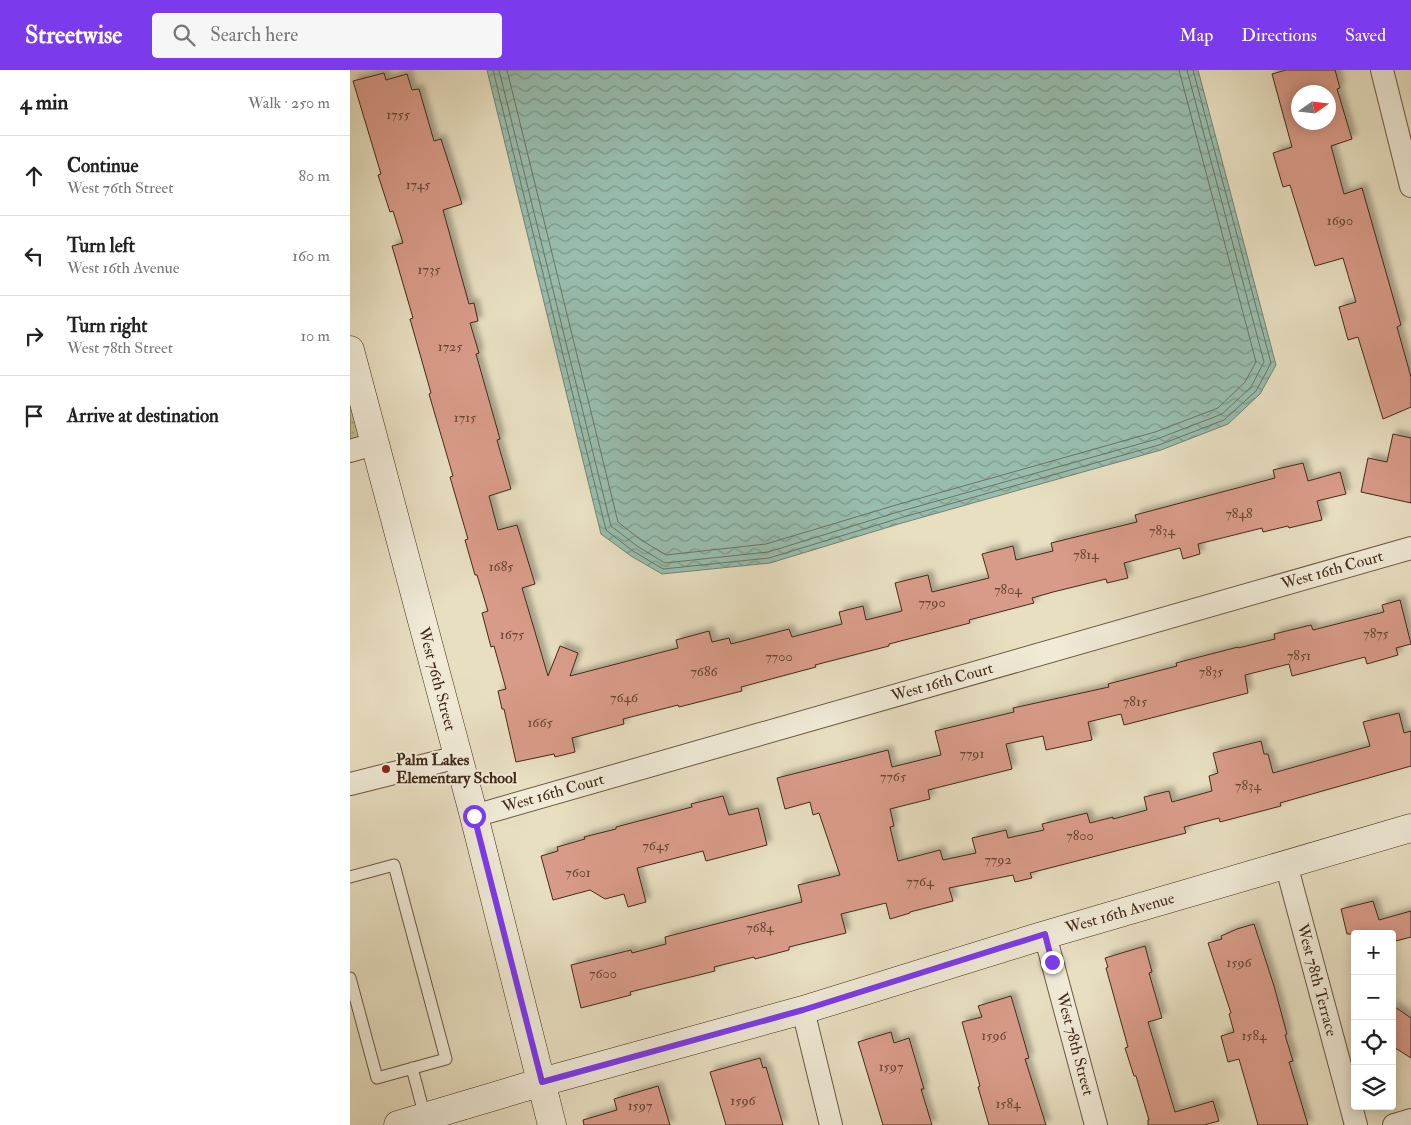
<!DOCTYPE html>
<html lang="en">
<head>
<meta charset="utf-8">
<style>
  :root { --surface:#fff; --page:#f6f6f6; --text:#222; --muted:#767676; --line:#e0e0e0; --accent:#7c3aed }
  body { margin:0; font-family:"IM FELL Double Pica",serif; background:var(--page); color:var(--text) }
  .controls { position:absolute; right:15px; bottom:15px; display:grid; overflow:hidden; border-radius:5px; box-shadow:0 2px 12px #0003 }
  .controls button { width:45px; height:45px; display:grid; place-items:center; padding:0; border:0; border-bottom:1px solid var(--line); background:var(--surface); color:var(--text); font:25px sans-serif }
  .compass { position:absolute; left:941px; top:15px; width:45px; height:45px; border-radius:50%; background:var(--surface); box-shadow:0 2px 12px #0003; rotate:76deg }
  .stop { position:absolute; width:15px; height:15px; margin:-11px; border:4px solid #7c3aed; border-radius:50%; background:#fff }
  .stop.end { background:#7c3aed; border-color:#fff; box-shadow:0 1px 5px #0008 }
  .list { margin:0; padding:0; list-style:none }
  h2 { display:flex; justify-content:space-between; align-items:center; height:65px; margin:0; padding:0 20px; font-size:21px }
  h2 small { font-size:16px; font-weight:400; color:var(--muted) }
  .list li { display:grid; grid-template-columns:32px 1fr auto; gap:15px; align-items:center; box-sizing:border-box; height:80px; padding:0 20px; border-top:1px solid var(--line) }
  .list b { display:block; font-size:19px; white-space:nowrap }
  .list p { margin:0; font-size:16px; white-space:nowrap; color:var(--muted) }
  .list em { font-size:16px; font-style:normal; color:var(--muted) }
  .icon { flex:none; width:28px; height:28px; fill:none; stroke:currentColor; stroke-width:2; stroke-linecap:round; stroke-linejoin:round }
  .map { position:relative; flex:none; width:1061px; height:1055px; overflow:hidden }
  header { display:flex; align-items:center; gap:30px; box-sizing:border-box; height:70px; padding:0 25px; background:var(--accent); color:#fff }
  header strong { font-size:24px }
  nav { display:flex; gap:28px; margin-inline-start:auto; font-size:18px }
  .search { width:350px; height:45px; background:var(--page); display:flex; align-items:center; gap:12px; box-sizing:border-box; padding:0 18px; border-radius:5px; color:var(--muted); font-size:19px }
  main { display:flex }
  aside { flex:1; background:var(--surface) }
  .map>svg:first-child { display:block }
</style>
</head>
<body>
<header>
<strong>Streetwise</strong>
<div class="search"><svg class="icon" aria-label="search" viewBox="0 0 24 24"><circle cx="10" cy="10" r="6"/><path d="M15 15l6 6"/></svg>Search here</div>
<nav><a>Map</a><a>Directions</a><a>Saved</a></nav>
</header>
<main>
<aside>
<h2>4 min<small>Walk · 250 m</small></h2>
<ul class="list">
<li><svg class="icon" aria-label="ahead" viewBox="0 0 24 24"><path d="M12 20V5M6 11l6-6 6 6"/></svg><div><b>Continue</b><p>West 76th Street</p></div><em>80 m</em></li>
<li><svg class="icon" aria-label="left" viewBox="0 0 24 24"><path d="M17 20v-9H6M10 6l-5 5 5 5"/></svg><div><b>Turn left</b><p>West 16th Avenue</p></div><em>160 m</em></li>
<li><svg class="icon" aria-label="right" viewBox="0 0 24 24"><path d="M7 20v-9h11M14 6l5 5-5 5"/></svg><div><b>Turn right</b><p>West 78th Street</p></div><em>10 m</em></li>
<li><svg class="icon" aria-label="arrive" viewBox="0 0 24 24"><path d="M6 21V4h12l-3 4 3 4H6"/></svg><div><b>Arrive at destination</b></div></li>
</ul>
</aside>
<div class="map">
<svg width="1061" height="1055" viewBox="0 0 1061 1055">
  <defs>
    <pattern id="green-dots" width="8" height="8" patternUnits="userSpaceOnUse" patternTransform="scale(1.25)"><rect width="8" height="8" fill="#bbc08f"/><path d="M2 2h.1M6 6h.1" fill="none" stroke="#9a9c74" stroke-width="1.8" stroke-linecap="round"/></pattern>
    <pattern id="water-waves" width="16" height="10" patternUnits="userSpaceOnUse" patternTransform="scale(1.25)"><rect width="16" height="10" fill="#98bdae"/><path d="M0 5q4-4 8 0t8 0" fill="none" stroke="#7e9a8d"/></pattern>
    <filter id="shadow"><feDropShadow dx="4.5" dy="-4.5" stdDeviation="2.5" flood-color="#0004"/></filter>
  </defs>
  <rect width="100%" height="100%" fill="#e8dfc1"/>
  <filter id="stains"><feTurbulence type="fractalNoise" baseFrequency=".004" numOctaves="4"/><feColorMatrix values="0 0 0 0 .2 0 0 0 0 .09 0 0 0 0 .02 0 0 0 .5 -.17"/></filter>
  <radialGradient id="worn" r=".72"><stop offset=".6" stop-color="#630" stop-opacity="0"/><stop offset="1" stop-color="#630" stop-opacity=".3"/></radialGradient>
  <!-- green -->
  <path fill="url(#green-dots)" stroke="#7f7554" d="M0,310L17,376L0,381Z"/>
  <!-- water -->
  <path fill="url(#water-waves)" stroke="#768272" d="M137,0H848L926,295L910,324L878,354L811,380L552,453L420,493L312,504L281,486L251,464Z"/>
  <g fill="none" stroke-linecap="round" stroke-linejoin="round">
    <!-- shore -->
    <path stroke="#6e7463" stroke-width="1" d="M143,0L256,460L283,481L313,499L419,488L550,448L809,375L874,350L906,321L921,293L843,0
      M149,0L261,456L287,476L315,493L418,482L548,442L807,369L872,344L901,317L914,292L837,0
      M157,0L268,452L291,470L316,485L416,474L546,435L805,362L868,338L895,312L906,292L829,0"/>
  </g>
  <!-- building -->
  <path fill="#d99b89" stroke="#432a18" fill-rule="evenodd" filter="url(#shadow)" d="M936,0H985L990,18L987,19L1002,69L981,76L994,124L1012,118L1051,255L1047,257L1061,307V337L1033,349L1008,267L998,270L989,237L1006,232L993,188L965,196L940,115L933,117L923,83L942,77L922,4ZM948,22H978V52H948Z
    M34,3L36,10L57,4L62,20L69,19L84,71L91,69L112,134L93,140L119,234L124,233L128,251L120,253L129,283L126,284L150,369L147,370L161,419L139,426L148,460L167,455L185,514L172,518L198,606L210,576L228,583L220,606L328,578L326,570L359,561L362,572L379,568L381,574L439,559L442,567L492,554L489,542L513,536L516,550L552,541L545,513L578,505L582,522L639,508L632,484L663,476L666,490L703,481L701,473L787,452L785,445L925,408L923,400L953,393L958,411L990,402L996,424L967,431L972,450L939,458L938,456L913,462L912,458L848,474L850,484L833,489L830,478L774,493L778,508L757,513L756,509L703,522L682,528L684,533L619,550L620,553L539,574V576L465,595L466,597L391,617L392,621L329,637L328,635L273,649L274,654L222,668L225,682L205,687L204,684L166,692L154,639H152L148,621L156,619L144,576L141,577L132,543L138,541L127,505H125L115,470L118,469L100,407L103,406L79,324L81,323L60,249L63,248L42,176L53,173L43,141L40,142L28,105L31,104L3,11Z
    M1043,364L1061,368V433L1011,422L1018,388L1037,392Z
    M1050,530L1061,574L1046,578L1048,585L1017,594L1015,587L942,606L939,594L895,605L898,623L774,655L771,644L738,652L742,670L696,680L693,666L656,674L662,699L578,720L580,729L540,739L544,756L540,757L548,791L590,780L593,790L626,783L622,768L656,760L658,768L694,760L692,754L737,743L740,753L763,747V749L797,740L794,727L819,721L822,732L862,721L859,706L868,703L863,683L911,671L914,684H918L923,703L1020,676L1013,652L1049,643L1054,663L1061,661V696L930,733L931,736L870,752L869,748L834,757L836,763L680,803L682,808L665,812L663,805L599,818L603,831L560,842V843L540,849L536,833L491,844L496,863L439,877V880L405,889L404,887L364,897L365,901L280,922L281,925L231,938L221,895L281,880L282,883L316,874L315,867L452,832L448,815L490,805L469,743L463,745L460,732L435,739L427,708L538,680L542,697L591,685L585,661L664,642L663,638L759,617L758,614L827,596L826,593L888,577V578L925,569L924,564L961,555L963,560L1034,542L1032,535Z
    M373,726L379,745L408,738L417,775L356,791L353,781L287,798L296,832L278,837L274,824L255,829L240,820L203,830L191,786L208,781L207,777L235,769L234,767L266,759V757L342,737L341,734Z
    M1023,831L1029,850L1061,841V867L1042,872V864H997L991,839Z
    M904,854L924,916L937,964L935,965L943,991L939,992L958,1055H908L889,989L878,992L871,966L884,962L879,944L881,943L858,873L872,869L871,866L887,859Z
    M795,876L802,902L799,903L812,948L798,952L825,1042L863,1031L869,1051L854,1055H798V1050H799L786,1006H784L775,978L778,977L756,898L758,897L755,888Z
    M661,926L679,988L675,989L696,1055H639L628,1017L630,1016L612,952L632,947L628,936Z
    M1042,935L1061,948V988L1042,976Z
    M541,962L544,973L559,968L574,1019H571L582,1055H533L508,972Z
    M410,988L413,998L416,997L433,1055H376L360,1002Z
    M308,1016L320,1055H234L233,1050L267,1040L264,1029Z"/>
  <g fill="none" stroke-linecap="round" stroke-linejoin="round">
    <defs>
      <path id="lane" d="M0,807L44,795L96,989L27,1008L0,908
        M62,998L75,1047"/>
      <path id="street" d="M1032,0L1061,116
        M0,381L24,374
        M0,714L108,687
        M124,746L1061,478
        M936,794L1006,1055
        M695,865L746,1055
        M453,940L481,1055
        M1044,1055L1061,1050"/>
      <path id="secondary" d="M0,280L124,746L202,1055
        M48,1055L192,1012L453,940L695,865L1061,758"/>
    </defs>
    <!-- lane casing -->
    <use href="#lane" stroke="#6c5742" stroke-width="13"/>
    <!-- street casing -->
    <use href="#street" stroke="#6c5742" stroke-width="24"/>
    <!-- secondary casing -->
    <use href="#secondary" stroke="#432a18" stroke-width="29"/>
    <!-- lane -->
    <use href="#lane" stroke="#f0ead7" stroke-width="11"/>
    <!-- street -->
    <use href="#street" stroke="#f0ead7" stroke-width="22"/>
    <!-- secondary -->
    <use href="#secondary" stroke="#f0ead7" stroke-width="28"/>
  </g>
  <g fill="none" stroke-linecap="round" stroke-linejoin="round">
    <!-- route -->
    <path stroke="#7c3aed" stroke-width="6" d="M124,746L192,1012L453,940L695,864L702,892"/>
  </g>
  <!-- markers -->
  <circle fill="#8f2418" stroke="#f0ead7" stroke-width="2" cx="36" cy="699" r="5"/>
  <g text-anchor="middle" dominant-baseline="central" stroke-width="4" stroke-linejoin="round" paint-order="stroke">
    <!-- number labels -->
    <g font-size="14" fill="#684634">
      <text x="48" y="44">1755</text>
      <text x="68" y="114">1745</text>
      <text x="990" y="150">1690</text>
      <text x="79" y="199">1735</text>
      <text x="100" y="276">1725</text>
      <text x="115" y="347">1715</text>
      <text x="889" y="443">7848</text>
      <text x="812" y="460">7834</text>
      <text x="736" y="484">7814</text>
      <text x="151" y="496">1685</text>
      <text x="658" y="519">7804</text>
      <text x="582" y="532">7790</text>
      <text x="1026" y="563">7875</text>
      <text x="162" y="564">1675</text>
      <text x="949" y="585">7851</text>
      <text x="429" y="586">7700</text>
      <text x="354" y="601">7686</text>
      <text x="861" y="601">7835</text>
      <text x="274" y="627">7646</text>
      <text x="785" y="631">7815</text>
      <text x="190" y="652">1665</text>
      <text x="622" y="683">7791</text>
      <text x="543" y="706">7765</text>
      <text x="898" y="715">7834</text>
      <text x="730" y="765">7800</text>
      <text x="306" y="775">7645</text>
      <text x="648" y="789">7792</text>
      <text x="228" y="802">7601</text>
      <text x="570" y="811">7764</text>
      <text x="410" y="857">7684</text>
      <text x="889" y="892">1596</text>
      <text x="253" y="903">7600</text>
      <text x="644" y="965">1596</text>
      <text x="904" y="965">1584</text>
      <text x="541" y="996">1597</text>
      <text x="393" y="1030">1596</text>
      <text x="658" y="1033">1584</text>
      <text x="290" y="1035">1597</text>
    </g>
    <!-- street labels -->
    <g font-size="16" fill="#432a18" stroke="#f0ead7">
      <text transform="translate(982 500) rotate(-16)">West 16th Court</text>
      <text transform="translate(87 609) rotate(75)">West 76th Street</text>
      <text transform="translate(592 612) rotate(-16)">West 16th Court</text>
      <text transform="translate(203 723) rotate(-16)">West 16th Court</text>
      <text transform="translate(770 843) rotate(-16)">West 16th Avenue</text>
      <text transform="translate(967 910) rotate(75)">West 78th Terrace</text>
      <text transform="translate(725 974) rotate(75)">West 78th Street</text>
    </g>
    <!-- poi labels -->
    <g font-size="16" font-weight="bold" fill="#432a18" stroke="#f0ead7" text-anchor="start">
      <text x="46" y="690">Palm Lakes<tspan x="46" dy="18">Elementary School</tspan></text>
    </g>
  </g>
  <rect width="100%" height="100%" filter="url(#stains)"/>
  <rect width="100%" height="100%" fill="url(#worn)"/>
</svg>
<div class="controls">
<button>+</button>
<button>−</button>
<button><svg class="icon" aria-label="locate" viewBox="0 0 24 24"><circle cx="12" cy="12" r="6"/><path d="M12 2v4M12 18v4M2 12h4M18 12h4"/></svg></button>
<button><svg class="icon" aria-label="layers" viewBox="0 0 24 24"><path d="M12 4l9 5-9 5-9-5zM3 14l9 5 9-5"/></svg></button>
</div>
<svg class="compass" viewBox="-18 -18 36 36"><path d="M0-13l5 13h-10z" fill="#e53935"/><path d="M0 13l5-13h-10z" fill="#767676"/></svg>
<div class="stop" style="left:124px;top:746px"></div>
<div class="stop end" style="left:702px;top:892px"></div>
</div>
</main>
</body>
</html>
